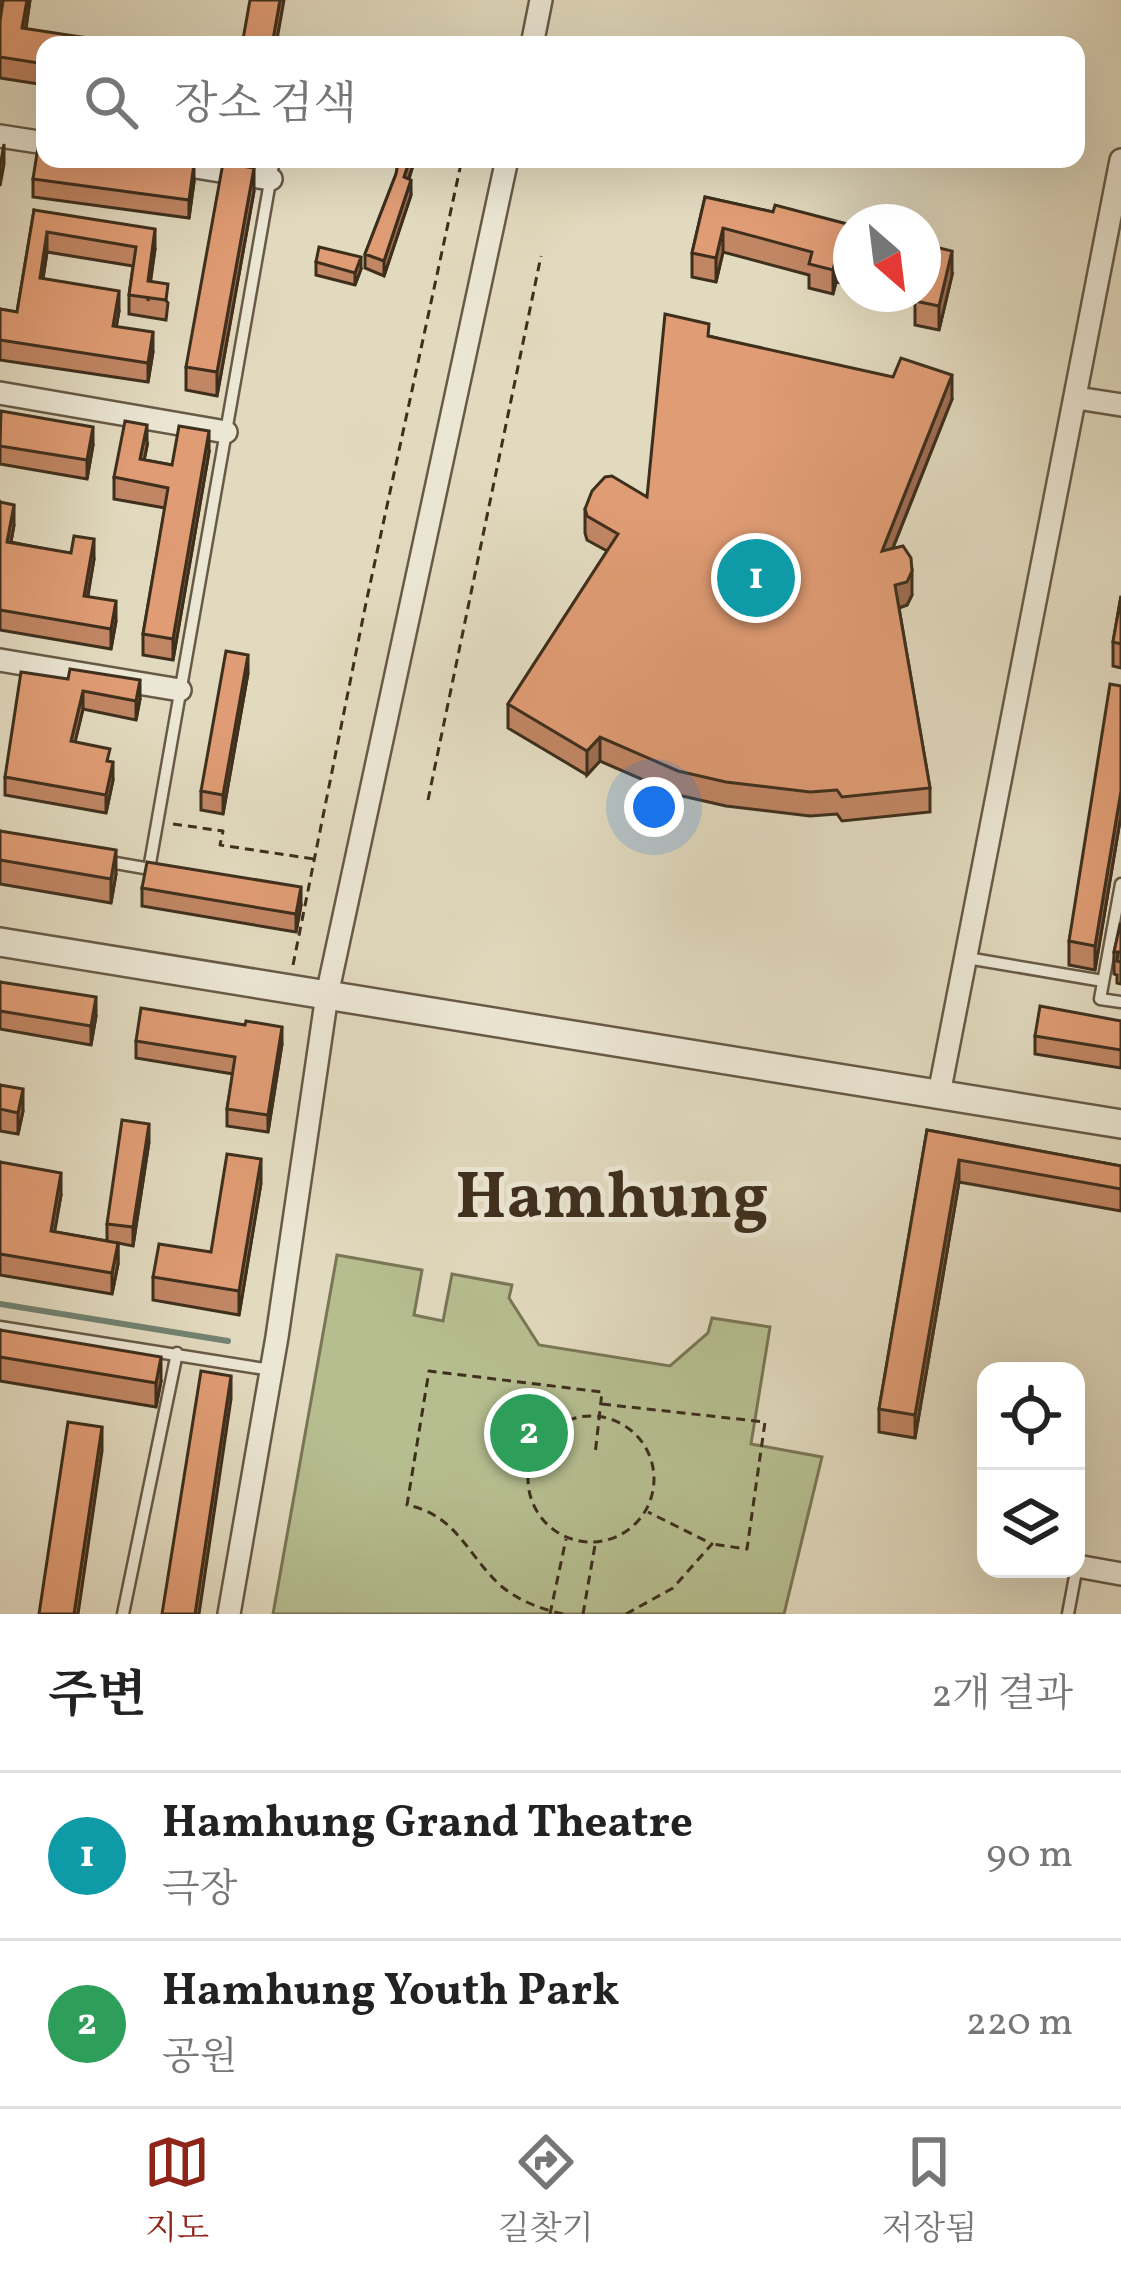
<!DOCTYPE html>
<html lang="ko">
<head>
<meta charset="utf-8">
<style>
  :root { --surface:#fff; --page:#f2f2f2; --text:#222; --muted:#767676; --line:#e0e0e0; --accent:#8f2418 }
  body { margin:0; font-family:Vollkorn,"Noto Serif KR",serif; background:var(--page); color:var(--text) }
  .controls { position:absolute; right:36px; bottom:36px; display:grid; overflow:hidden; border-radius:24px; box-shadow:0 12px 48px #0002 }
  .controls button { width:108px; height:108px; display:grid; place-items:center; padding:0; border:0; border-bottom:3px solid var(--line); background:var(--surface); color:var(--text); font:60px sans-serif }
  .compass { position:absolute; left:833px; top:204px; width:108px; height:108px; border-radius:50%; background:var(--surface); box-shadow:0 12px 48px #0002; rotate:152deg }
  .you { position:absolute; left:654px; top:807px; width:42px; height:42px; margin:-30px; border:9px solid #fff; border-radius:50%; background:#1a73e8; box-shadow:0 0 0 18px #1a73e833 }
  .badge { display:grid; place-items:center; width:78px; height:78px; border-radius:50%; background:var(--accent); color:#fff; font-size:39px; font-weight:700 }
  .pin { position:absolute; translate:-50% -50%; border:6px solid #fff; box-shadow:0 3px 12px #0006 }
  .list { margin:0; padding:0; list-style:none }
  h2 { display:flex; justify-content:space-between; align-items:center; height:156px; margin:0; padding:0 48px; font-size:51px }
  h2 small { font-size:39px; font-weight:400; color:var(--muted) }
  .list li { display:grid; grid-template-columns:78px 1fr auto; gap:36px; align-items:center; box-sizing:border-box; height:168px; padding:0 48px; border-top:3px solid var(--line) }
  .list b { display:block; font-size:45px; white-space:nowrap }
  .list p { margin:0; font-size:39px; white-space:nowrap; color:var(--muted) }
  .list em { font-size:39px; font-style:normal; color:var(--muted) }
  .icon { flex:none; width:66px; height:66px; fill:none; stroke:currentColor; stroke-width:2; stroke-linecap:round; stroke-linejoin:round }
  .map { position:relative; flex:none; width:1121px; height:1614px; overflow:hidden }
  .search { position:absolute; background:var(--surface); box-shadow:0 12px 48px #0002; left:36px; right:36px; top:36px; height:132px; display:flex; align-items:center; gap:30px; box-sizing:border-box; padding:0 42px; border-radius:24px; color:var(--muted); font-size:45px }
  .sheet { height:492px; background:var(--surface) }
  nav { display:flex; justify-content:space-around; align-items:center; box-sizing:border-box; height:168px; border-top:3px solid var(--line); background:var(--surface); font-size:33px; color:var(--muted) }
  nav a { display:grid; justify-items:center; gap:6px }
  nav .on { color:var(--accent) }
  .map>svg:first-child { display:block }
</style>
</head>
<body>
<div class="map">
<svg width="1121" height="1614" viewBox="0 0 1121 1614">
  <rect width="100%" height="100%" fill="#e2dabf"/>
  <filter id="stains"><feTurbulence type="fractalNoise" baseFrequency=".00167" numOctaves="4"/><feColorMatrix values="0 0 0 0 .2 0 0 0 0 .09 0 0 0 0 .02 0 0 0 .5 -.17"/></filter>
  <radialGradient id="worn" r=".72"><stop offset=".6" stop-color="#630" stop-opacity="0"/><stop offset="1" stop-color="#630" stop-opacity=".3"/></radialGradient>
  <!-- green -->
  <path fill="#b6be90" stroke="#7a7656" stroke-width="3" d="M337,1255L422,1270L414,1315L443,1321L452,1274L512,1285L509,1298L539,1345L670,1366L708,1333L712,1318L770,1327L751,1444L822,1457L784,1614H273Z"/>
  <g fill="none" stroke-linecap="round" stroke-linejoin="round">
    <!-- stream -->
    <path stroke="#738372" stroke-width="6" d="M0,1304L228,1341"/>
    <defs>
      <path id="service" d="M104,861L150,869
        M149,869L274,159
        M1121,884L1100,999L1121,1002
        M967,958L1103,981
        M0,1327L271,1370
        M123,1614L177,1353
        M1068,1614L1077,1566"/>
      <path id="minor" d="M532,45L541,0
        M0,136L45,143
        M145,159L271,179
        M0,393L226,432
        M1077,398L1121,405
        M0,660L180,690
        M939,1094L1121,160
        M1077,1566L1121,1574
        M229,1614L277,1337L327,995L507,159"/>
      <path id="tertiary" d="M0,942L1121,1124"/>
    </defs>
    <!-- service casing -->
    <use href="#service" stroke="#675a46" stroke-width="15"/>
    <!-- minor casing -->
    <use href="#minor" stroke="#675a46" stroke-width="26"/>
    <!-- tertiary casing -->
    <use href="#tertiary" stroke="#675a46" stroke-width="32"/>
    <!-- path -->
    <path stroke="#3e2f1d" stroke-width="3" stroke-dasharray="9 6" stroke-linecap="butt" d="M428,800L541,256
      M173,824L223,831L220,845L314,859
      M293,965L366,603L462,159
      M602,1404L765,1422L747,1549L712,1544
      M528 1479a63 63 0 1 1 126 0a63 63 0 1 1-126 0Z
      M550,1614L566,1539
      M563,1614C541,1609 519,1601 501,1586C467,1555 457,1515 407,1505L429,1371L602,1392L595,1455
      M583,1614L595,1545
      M626,1614L673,1588L712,1544L648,1512"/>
    <!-- service -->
    <use href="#service" stroke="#ece7d5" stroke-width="10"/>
    <!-- minor -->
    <use href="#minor" stroke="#ece7d5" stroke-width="21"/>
    <!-- tertiary -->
    <use href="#tertiary" stroke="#ece7d5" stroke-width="27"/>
  </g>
  <!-- wall -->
  <path fill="#c18664" stroke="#3e2f1d" stroke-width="3" d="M0,0H30L26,29L45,45V85L0,78Z
    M399,159H415L409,179L411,195L384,276L365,268V254L396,174Z
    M33,179L194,182L189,218L33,197Z
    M254,191L217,396L186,390V367Z
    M705,197L773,212L851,225V285L836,282L833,294L809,288V275L723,252L716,282L692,277V253Z
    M34,210L155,249L150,281L168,303L166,320L129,314V295L133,266L47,252L43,279L119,311L116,327L153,352L148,382L0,360V309L17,312Z
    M316,262L361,269L355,285L316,275Z
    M952,275L939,330L915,325V301Z
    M709,336L952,399L893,548L912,595L907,605L899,608L930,788V812L842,821L837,814L810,816L726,806L678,795L600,761L587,775L508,728V704L607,551L587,540L585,533V509L647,497Z
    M0,416L93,445L87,479L0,464Z
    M147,446L144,460L172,465L209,452L173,660L143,655V634L165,508L114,499V477Z
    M0,502L14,525L11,542L94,559L88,596L116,621L111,649L0,630Z
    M1121,596V668L1113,666V642Z
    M248,673L223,814L201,810V791Z
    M68,679L140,699L136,720L83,709L75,741L110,762L113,780L106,813L5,795V777Z
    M1121,686V815L1095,970L1069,965V941Z
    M0,831L116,874L111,903L0,884Z
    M142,888L301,905L296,932L142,906Z
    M1121,924V984L1117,983V975L1114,974V952Z
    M0,982L96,1016L91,1045L0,1029Z
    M1121,1021V1068L1035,1054V1036Z
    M245,1025L282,1044L268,1132L227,1126V1109L233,1074L136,1058V1041Z
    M0,1085L23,1111L18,1134L0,1131Z
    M927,1130L1121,1166V1211L959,1182L915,1438L879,1432V1409Z
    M149,1142L133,1246L118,1243V1264L112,1294L0,1275V1162L61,1195L54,1232L107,1241V1224Z
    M261,1183L239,1315L153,1300V1277L211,1252Z
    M0,1330L161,1381L156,1407L0,1381Z"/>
  <!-- shaded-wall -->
  <path fill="#9d6d51" stroke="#3e2f1d" stroke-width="3" d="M27,0H30L22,50V28Z
    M280,0H284L276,45H272Z
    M4,144V164L0,186V167Z
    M410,159H415L404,192V177Z
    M194,164V182L189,218V200Z
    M254,168V191L217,396V372Z
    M411,180V195L384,276V261Z
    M723,228V252L716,282V258Z
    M155,229V249L148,301V281Z
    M47,232V252L40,298V278Z
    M952,251V275L939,330V306Z
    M361,257V269L355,285V273Z
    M836,258V282L833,294V270Z
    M119,291V311L113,346V326Z
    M153,332V352L148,382V363Z
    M952,375V399L882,575V551Z
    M147,425V446L140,481V459Z
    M93,427V445L87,479V460Z
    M209,431V452L173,660V639Z
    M14,505V525L7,562V542Z
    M94,539V559L84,616V596Z
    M912,571V595L907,605L895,609V585Z
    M116,601V621L111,649V629Z
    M248,655V673L223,814V795Z
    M140,680V699L136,720V701Z
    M83,691V709L71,759V741Z
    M600,737V761L587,775V751Z
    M113,762V780L106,813V795Z
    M1121,791V815L1095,970V946Z
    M116,850V874L111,903V879Z
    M301,887V905L296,932V914Z
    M96,997V1016L91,1045V1026Z
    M282,1027V1044L268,1132V1115Z
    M23,1089V1111L18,1134V1113Z
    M149,1124V1142L133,1246V1227Z
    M261,1159V1183L239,1315V1291Z
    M959,1160V1182L915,1438V1415Z
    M61,1173V1195L51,1253V1231Z
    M118,1243V1264L112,1294V1273Z
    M161,1357V1381L156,1407V1383Z
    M231,1376V1399L199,1614H195Z
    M102,1427V1451L78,1614H74Z"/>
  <!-- building -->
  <path fill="#e09c74" stroke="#3e2f1d" stroke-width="3" d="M0,0H27L22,28L134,45H45V64L0,57V21L3,1Z
    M250,0H280L272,45H242Z
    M38,147L45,148V159H163L194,164L189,200L33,179Z
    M399,159H410L404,177L411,180L384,261L365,254L396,174Z
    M223,163L254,168L217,372L186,367Z
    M705,197L773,212L775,205L851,225V261L836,258L833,270L809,264L812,252L723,228L716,258L692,253Z
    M34,210L155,229L148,281L168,284L166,300L129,295L136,247L47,232L40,278L119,291L113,326L153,332L148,363L0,340V309L17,312Z
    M923,244L952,251L939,306L915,301L916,294H923Z
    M319,247L361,257L355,273L316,262Z
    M665,314L709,324L708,336L893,377L901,358L952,375L882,551L903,546L911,558L912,571L907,582L895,585L930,788L842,797L837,790L810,792L726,782L678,771L600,737L587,751L508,704L618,534L587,516L585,509L592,491L605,477L612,476L647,497Z
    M1,411L93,427L87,460L0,446Z
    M125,421L147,425L140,459L172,465L179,426L209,431L173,639L143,634L168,488L114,477Z
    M0,502L14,505L7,542L71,553L74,536L94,539L84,596L116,601L111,629L0,610Z
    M1121,596V644L1113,642Z
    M226,651L248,655L223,795L201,791Z
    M70,669L140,680L136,701L83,691L71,741L110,749L107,761L113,762L106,795L5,777L21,672L68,679Z
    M1110,684L1121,686V791L1095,946L1069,941Z
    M0,831L116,850L111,879L0,860Z
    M147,862L301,887L296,914L142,888Z
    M1120,924H1121V962L1117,961L1118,952H1114Z
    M0,982L96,997L91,1026L0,1011Z
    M1040,1006L1121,1021V1050L1035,1036Z
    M141,1008L245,1025L246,1021L282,1027L268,1115L227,1109L235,1057L136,1041Z
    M0,1085L23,1089L18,1113L0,1109Z
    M122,1120L149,1124L133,1227L107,1224Z
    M927,1130L1121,1166V1189L959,1160L915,1415L879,1409Z
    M227,1154L261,1159L239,1291L153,1277L159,1244L211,1252Z
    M0,1162L61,1173L51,1231L118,1243L112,1273L0,1254Z
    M0,1330L161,1357L156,1383L0,1357Z
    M201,1371L231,1376L195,1614H162Z
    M68,1422L102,1427L74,1614H39Z"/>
  <g text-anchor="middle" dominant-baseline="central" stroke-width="10" stroke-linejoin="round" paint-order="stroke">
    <!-- town labels -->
    <g font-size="66" font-weight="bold" fill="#3e2f1d" stroke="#ece7d5">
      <text x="612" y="1200">Hamhung</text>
    </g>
  </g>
  <rect width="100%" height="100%" filter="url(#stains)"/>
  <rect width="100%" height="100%" fill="url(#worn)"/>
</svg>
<div class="controls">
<button><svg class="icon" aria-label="locate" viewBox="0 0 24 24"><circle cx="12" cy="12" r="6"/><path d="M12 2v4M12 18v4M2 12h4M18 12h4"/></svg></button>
<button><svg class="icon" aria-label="layers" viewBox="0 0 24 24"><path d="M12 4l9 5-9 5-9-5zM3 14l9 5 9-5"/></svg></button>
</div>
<svg class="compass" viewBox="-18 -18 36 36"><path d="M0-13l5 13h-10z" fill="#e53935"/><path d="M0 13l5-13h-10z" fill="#767676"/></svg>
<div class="you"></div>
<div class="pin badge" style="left:756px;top:578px;background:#0f9aa8">1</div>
<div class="pin badge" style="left:529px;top:1433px;background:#2e9e5b">2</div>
<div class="search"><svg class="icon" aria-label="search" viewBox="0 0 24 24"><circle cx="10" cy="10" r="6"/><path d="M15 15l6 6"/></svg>장소 검색</div>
</div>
<section class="sheet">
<h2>주변<small>2개 결과</small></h2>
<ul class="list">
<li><span class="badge" style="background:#0f9aa8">1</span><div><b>Hamhung Grand Theatre</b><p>극장</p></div><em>90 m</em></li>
<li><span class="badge" style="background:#2e9e5b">2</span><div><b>Hamhung Youth Park</b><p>공원</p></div><em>220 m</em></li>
</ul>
</section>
<nav>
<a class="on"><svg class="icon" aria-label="map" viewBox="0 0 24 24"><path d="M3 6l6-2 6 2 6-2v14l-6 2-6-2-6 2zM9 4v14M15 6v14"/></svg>지도</a>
<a><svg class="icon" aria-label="directions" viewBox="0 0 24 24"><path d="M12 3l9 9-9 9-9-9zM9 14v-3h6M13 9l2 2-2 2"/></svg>길찾기</a>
<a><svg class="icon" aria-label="saved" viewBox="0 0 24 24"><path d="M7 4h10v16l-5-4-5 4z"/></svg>저장됨</a>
</nav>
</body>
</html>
